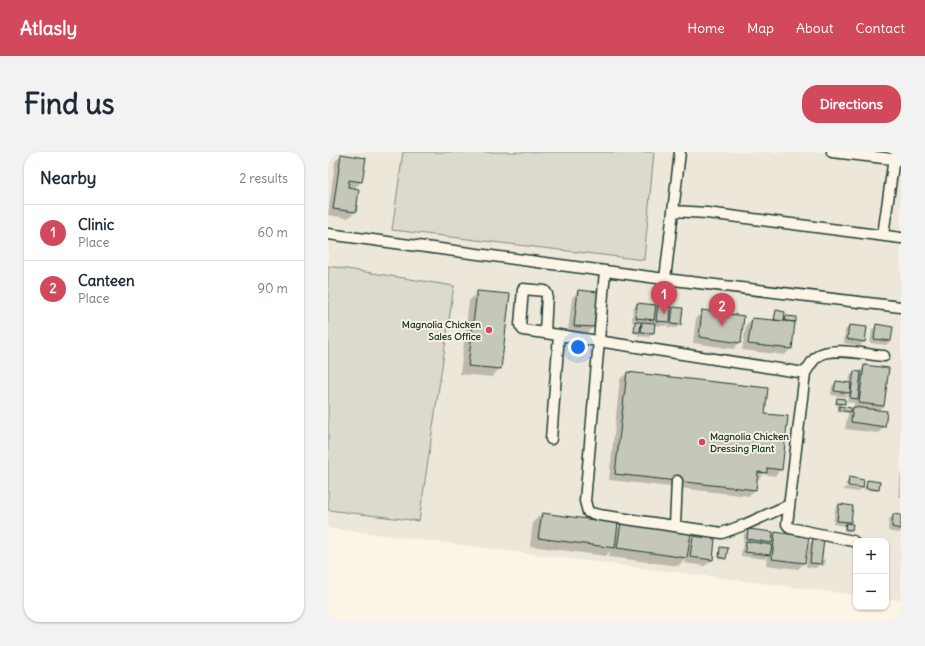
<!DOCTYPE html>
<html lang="en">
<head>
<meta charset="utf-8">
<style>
  :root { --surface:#fff; --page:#f2f2f3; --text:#1f2937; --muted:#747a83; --line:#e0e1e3; --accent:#d1495b }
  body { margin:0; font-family:Delius,sans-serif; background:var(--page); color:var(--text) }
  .controls { position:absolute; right:12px; bottom:12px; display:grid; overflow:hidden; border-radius:8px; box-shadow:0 1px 3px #0004 }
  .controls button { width:36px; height:36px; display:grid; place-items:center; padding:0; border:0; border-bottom:1px solid var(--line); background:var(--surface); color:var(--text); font:20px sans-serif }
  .you { position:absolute; left:250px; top:195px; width:14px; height:14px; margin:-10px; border:3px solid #fff; border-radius:50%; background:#1a73e8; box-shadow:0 0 0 6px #1a73e833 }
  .badge { display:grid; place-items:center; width:26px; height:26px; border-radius:50%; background:var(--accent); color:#fff; font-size:13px; font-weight:700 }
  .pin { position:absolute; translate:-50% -33px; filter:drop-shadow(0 1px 2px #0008) }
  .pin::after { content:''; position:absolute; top:21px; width:14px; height:12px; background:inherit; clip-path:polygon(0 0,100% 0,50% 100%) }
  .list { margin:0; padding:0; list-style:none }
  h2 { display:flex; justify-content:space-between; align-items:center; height:52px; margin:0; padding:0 16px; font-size:17px }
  h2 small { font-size:13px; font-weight:400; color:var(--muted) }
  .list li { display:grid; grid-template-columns:26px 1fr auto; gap:12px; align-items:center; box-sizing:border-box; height:56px; padding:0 16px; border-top:1px solid var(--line) }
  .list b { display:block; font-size:15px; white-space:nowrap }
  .list p { margin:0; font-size:13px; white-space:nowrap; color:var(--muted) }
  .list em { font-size:13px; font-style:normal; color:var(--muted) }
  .map { position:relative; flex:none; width:573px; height:470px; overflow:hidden; border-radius:16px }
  header { display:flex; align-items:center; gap:24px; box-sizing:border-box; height:56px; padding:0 20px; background:var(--accent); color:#fff }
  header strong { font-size:19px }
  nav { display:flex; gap:22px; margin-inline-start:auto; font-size:14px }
  .intro { display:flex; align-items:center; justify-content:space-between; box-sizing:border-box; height:96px; padding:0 24px }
  h1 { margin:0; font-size:28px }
  .button { padding:10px 18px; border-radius:16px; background:var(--accent); color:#fff; font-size:14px; font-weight:700 }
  main { display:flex; gap:24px; padding:0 24px }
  aside { flex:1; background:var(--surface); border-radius:16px; box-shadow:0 1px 3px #0004 }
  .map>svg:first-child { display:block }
</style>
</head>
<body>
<header>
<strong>Atlasly</strong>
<nav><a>Home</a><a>Map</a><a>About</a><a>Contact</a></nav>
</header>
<div class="intro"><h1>Find us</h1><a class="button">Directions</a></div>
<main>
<aside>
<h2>Nearby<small>2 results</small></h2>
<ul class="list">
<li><span class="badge">1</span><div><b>Clinic</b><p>Place</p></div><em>60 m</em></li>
<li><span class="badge">2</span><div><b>Canteen</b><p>Place</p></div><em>90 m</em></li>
</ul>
</aside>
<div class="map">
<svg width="573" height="470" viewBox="0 0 573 470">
  <rect width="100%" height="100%" fill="#fcf5e5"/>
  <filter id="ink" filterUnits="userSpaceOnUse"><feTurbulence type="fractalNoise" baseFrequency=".025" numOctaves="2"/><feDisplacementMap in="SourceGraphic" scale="8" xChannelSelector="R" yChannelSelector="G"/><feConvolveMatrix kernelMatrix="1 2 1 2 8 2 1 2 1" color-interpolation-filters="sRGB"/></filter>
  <g filter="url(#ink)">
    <!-- built -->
    <path fill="#ece7d8" d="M0,0H573V448L558,447V389H528V443L0,376Z"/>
    <!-- green -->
    <path fill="#dcdacc" stroke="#7e8c80" d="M75,0H326L316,108L64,78Z
      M0,114L126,134L91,369L0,358Z"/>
    <!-- shadow -->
    <path fill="#0003" d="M14,3L37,6L33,30L26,37L30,38L27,60L20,66L0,63L7,9Z
      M250,139L265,175L259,181L240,180L244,146Z
      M149,140L172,216L164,225L132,222L141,149Z
      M309,152L326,158L330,154L342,159L345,156L352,172L348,176L339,175L340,171L337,174L326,173L325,181L321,185L310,184V182L305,181L308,170H304L305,156Z
      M375,159L412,190L406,197L365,191L368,166Z
      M448,159L455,167L458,165L467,170L463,196L457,203L414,198L418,173L424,167L445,169Z
      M522,174L536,189L532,194L516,191L517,178Z
      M548,174L562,189L558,193L542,191L544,178Z
      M537,214L560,217L555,254L550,259L556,275L550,281L517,277L520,261L509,260L513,254L507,253L508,249L509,247L516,248L512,255L522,259L526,255V251L519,250L520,242L517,245L503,243L504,234L508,230L521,231L522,224L526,220L530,221Z
      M299,221L436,263L453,317L447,324L435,322L431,327L429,326L427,338L421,344L281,328L292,227Z
      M573,318V345H570Z
      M521,327L534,336L530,340L516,338L517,335L532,337V335L517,333Z
      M539,329L550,338L548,339L536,338Z
      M511,353L522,370L520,372L523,378L521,380L516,379V374L505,372L507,357Z
      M214,362L288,377L293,373L360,389L365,385L384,408L377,414L356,411L357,407L350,414L281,405L282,399L278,404L202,394L205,370Z
      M566,363L573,364V379L571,381L560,379L561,367Z
      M420,378L443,385L447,381L476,411L470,417L438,413L439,405L437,407L413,404L414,395L417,392L415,391L416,382Z
      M485,387L492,411L496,407L498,408L496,414H493L494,409L488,416L478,415L481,392Z
      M393,396L397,406L396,408L390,407Z"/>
    <!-- building -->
    <path fill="#c5c7b9" stroke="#1f3d34" d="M13,2L38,6L34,30L21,28L20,35L31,37L28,60L5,57Z
      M250,138L270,140L266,175L246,174Z
      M149,139L182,142L173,217L140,214Z
      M309,151L328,153L326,168L308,166Z
      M330,153L343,154L342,170L328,169Z
      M345,155L355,156L353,173L343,172Z
      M374,158L416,164L413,191L371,185Z
      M448,158L457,160L456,169L446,168Z
      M458,164L468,165V170L457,169Z
      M424,166L467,170L464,197L420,192Z
      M307,169L313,170L312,180H306Z
      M314,170L327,171L326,181L313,180Z
      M548,172L565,175L563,189L546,187Z
      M521,173L539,175L537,190L519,187Z
      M536,213L561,216L556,254L531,251Z
      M526,219L533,220L530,247L522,246Z
      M299,220L440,236L437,262L460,264L454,318L439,316V321L430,320L428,338L287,322Z
      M508,229L523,231L522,241L506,239Z
      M509,246L517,247V252L508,251Z
      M511,254L523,256V260L511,258Z
      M525,255L559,259L557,275L523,270Z
      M521,325L536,328L535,336L520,334Z
      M539,328L552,330L551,338L538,336Z
      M511,352L525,354L523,370L509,369Z
      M214,361L290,371L287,396L210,386Z
      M565,362L573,363V377L564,375Z
      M293,371L363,381L359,406L289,396Z
      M518,371L525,372L524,378L517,377Z
      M420,377L445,380L444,391L419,387Z
      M447,380L481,385L477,411L444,407Z
      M365,384L387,387L385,408L362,405Z
      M485,386L496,388L493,412L482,411Z
      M418,389L444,393L442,403L417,400Z
      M392,395L400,396L398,407L391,405Z"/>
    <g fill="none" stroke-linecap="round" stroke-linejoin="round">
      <defs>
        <path id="minor" d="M504,0L573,8
          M345,59L379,61L573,86
          M0,82L337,127L573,155
          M555,83L566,6
          M277,119L257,349L260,360L271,363L394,381L416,373L461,353
          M337,127L352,0
          M217,181L219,142L217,139L195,137L192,173L195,178L231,183L477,221
          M223,287L231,183
          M347,373L349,329
          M525,389L462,376L459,372L477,221C481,215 484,208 490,204C502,194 541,203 556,204"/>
      </defs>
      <!-- minor casing -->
      <use href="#minor" stroke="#1f3d34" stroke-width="13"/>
      <!-- minor -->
      <use href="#minor" stroke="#fcf5e5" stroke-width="10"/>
    </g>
  </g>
  <!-- markers -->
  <g fill="#d1495b" stroke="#fcf5e5" stroke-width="1.5">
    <circle cx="161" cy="178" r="4"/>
    <circle cx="374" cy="290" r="4"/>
  </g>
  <g text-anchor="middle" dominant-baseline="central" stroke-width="3.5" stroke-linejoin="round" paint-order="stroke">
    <!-- poi labels -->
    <g font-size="10" font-weight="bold" fill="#1f3d34" stroke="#fcf5e5" text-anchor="end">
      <text x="153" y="172">Magnolia Chicken<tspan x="153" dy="12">Sales Office</tspan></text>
      <text x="382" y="284" text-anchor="start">Magnolia Chicken<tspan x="382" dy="12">Dressing Plant</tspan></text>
    </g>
  </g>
</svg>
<div class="controls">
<button>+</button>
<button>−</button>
</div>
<div class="you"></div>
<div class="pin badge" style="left:336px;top:162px">1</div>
<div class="pin badge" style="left:394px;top:174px">2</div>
</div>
</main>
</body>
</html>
